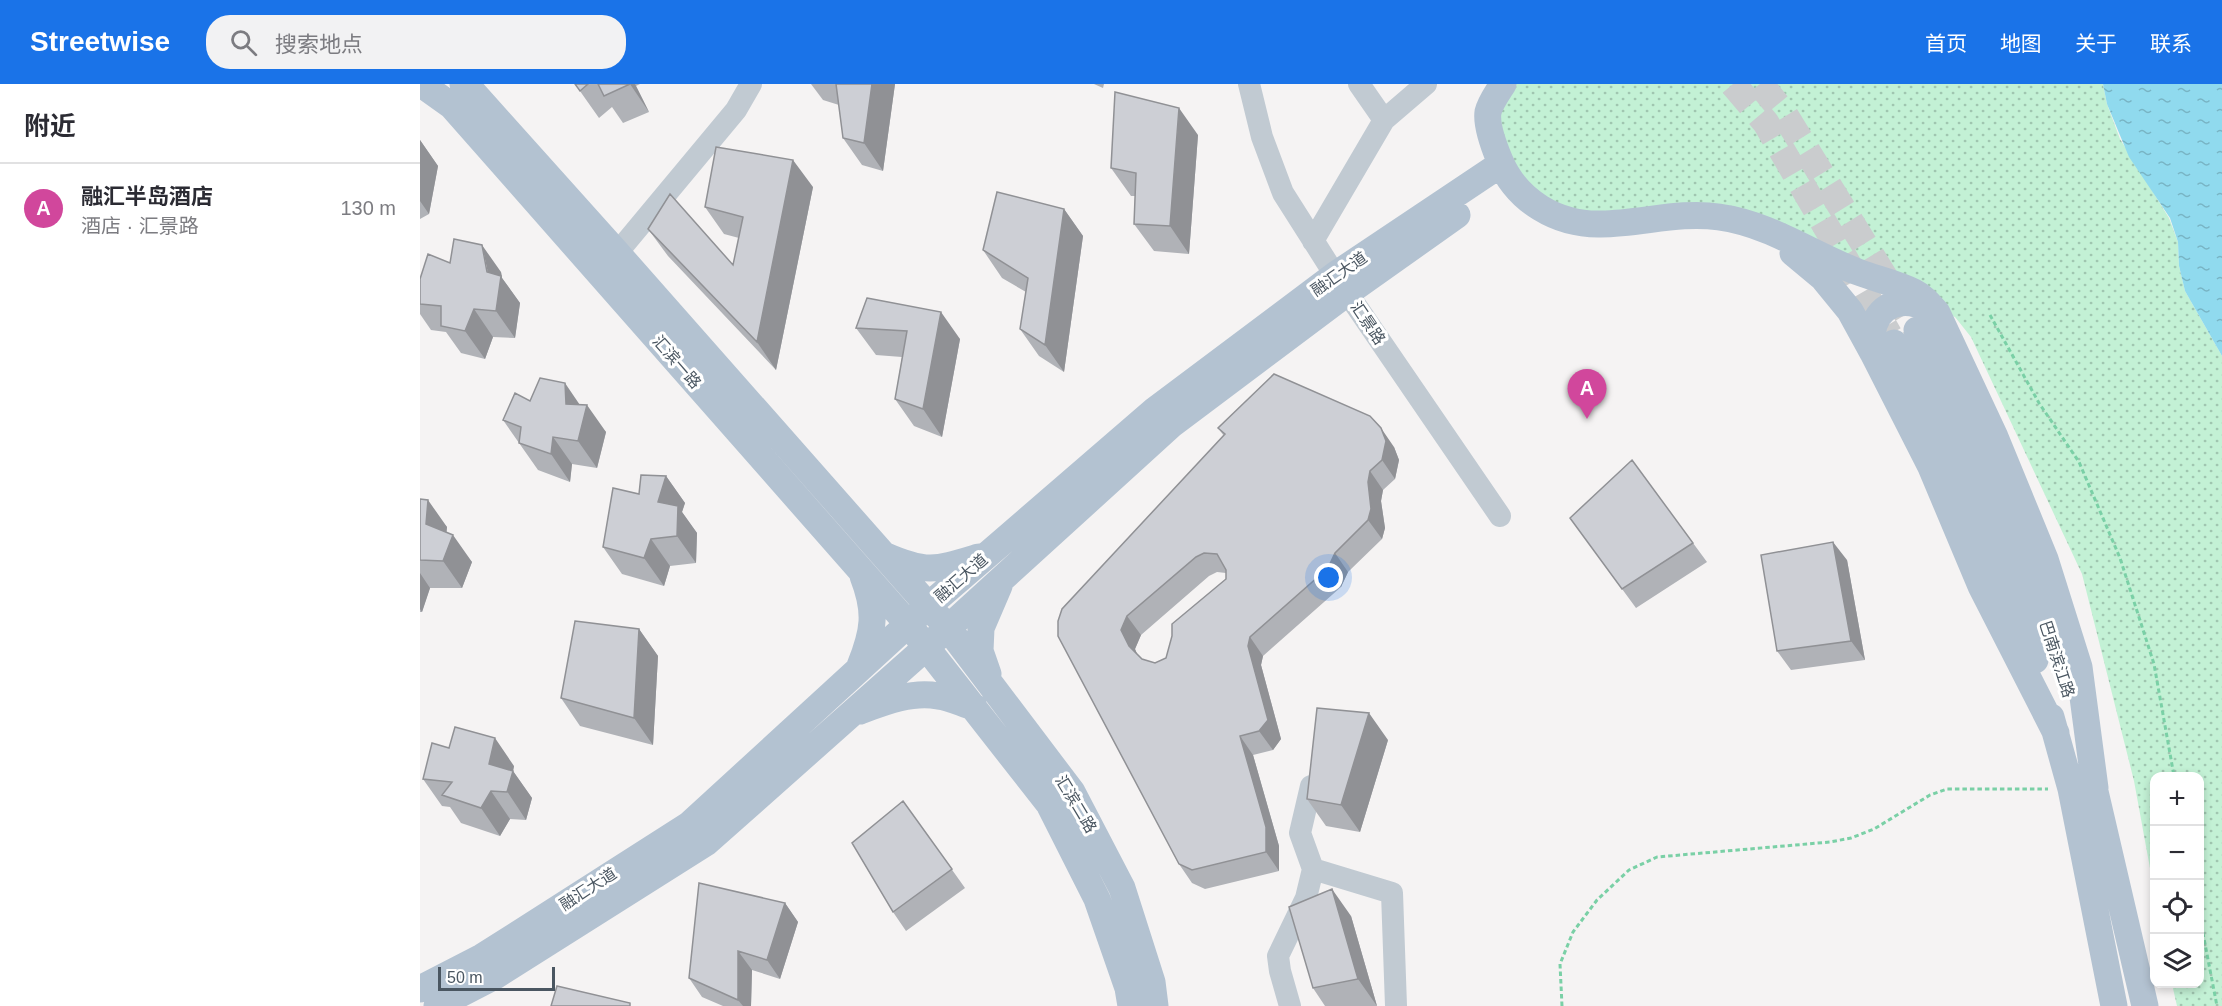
<!DOCTYPE html>
<html lang="zh">
<head>
<meta charset="utf-8">
<style>
  :root { --surface:#fff; --page:#f2f2f3; --text:#2b2b33; --muted:#7c7c81; --line:#e1e1e2; --accent:#1a73e8 }
  body { margin:0; font-family:Helvetica,"Noto Sans SC",sans-serif; background:var(--page); color:var(--text) }
  .controls { position:absolute; right:18px; bottom:18px; display:grid; overflow:hidden; border-radius:12px; box-shadow:0 3px 9px #0003 }
  .controls button { width:54px; height:54px; display:grid; place-items:center; padding:0; border:0; border-bottom:2px solid var(--line); background:var(--surface); color:var(--text); font:30px sans-serif }
  .scale { position:absolute; left:18px; bottom:15px; width:117px; box-sizing:border-box; padding-left:6px; border:3px solid #4a5661; border-top:0; font-size:16px; line-height:21px; white-space:nowrap; color:#4a5661; -webkit-text-stroke:4px #fff; paint-order:stroke }
  .you { position:absolute; left:909px; top:494px; width:21px; height:21px; margin:-15px; border:4px solid #fff; border-radius:50%; background:#1a73e8; box-shadow:0 0 0 9px #1a73e833 }
  .badge { display:grid; place-items:center; width:39px; height:39px; border-radius:50%; background:var(--accent); color:#fff; font-size:20px; font-weight:700 }
  .pin { position:absolute; translate:-50% -50px; filter:drop-shadow(0 2px 3px #0008) }
  .pin::after { content:''; position:absolute; top:32px; width:21px; height:18px; background:inherit; clip-path:polygon(0 0,100% 0,50% 100%) }
  .list { margin:0; padding:0; list-style:none }
  h2 { display:flex; justify-content:space-between; align-items:center; height:78px; margin:0; padding:0 24px; font-size:26px }
  h2 small { font-size:20px; font-weight:400; color:var(--muted) }
  .list li { display:grid; grid-template-columns:39px 1fr auto; gap:18px; align-items:center; box-sizing:border-box; height:90px; padding:0 24px; border-top:2px solid var(--line) }
  .list b { display:block; font-size:22px; white-space:nowrap }
  .list p { margin:0; font-size:20px; white-space:nowrap; color:var(--muted) }
  .list em { font-size:20px; font-style:normal; color:var(--muted) }
  .icon { flex:none; width:33px; height:33px; fill:none; stroke:currentColor; stroke-width:2; stroke-linecap:round; stroke-linejoin:round }
  .map { position:relative; flex:none; width:1802px; height:922px; overflow:hidden }
  header { display:flex; align-items:center; gap:36px; box-sizing:border-box; height:84px; padding:0 30px; background:var(--accent); color:#fff }
  header strong { font-size:28px }
  nav { display:flex; gap:33px; margin-inline-start:auto; font-size:21px }
  .search { width:420px; height:54px; background:var(--page); display:flex; align-items:center; gap:15px; box-sizing:border-box; padding:0 21px; border-radius:24px; color:var(--muted); font-size:22px }
  main { display:flex }
  aside { flex:1; background:var(--surface) }
  .map>svg:first-child { display:block }
</style>
</head>
<body>
<header>
<strong>Streetwise</strong>
<div class="search"><svg class="icon" aria-label="search" viewBox="0 0 24 24"><circle cx="10" cy="10" r="6"/><path d="M15 15l6 6"/></svg>搜索地点</div>
<nav><a>首页</a><a>地图</a><a>关于</a><a>联系</a></nav>
</header>
<main>
<aside>
<h2>附近<small></small></h2>
<ul class="list">
<li><span class="badge" style="background:#d1479c">A</span><div><b>融汇半岛酒店</b><p>酒店 · 汇景路</p></div><em>130 m</em></li>
</ul>
</aside>
<div class="map">
<svg width="1802" height="922" viewBox="0 0 1802 922">
  <defs>
    <pattern id="park-dots" width="8" height="8" patternUnits="userSpaceOnUse" patternTransform="scale(1.5)"><rect width="8" height="8" fill="#c3f1d5"/><path d="M2 2h.1M6 6h.1" fill="none" stroke="#a0c6b0" stroke-width="1.8" stroke-linecap="round"/></pattern>
    <pattern id="water-ripples" width="26" height="14" patternUnits="userSpaceOnUse" patternTransform="scale(1.5)"><rect width="26" height="14" fill="#90daee"/><path d="M2 4q2-2 4 0t4 0M15 11q2-2 4 0t4 0" fill="none" stroke="#78b4c4"/></pattern>
  </defs>
  <rect width="100%" height="100%" fill="#f5f3f3"/>
  <!-- park -->
  <path fill="url(#park-dots)" d="M1087,0H1683L1687,20L1700,55L1749,134L1758,158L1759,182L1765,207L1802,272V922H1757L1752,900H1780V692H1734V806L1714,697L1662,490L1551,253L1535,233L1414,185L1367,148L1185,133L1110,112L1075,44Z"/>
  <!-- water -->
  <path fill="url(#water-ripples)" d="M1683,0H1802V272L1765,207L1759,182L1758,158L1750,134L1709,73L1687,20Z"/>
  <g fill="none" stroke-linecap="round" stroke-linejoin="round">
    <!-- major-tunnel -->
    <path stroke="#caccce" stroke-width="27" stroke-dasharray="27 14" stroke-linecap="butt" d="M1313,0L1346,39L1469,251
      M1340,0L1363,28L1497,246"/>
    <!-- path -->
    <path stroke="#7ad0a6" stroke-width="3" stroke-dasharray="4.5 3" stroke-linecap="butt" d="M1570,231L1619,319L1659,378L1700,474L1734,580L1754,692
      M1780,834L1797,922
      M1142,922L1140,880L1153,848L1177,816L1209,786L1237,773L1410,758L1431,754L1454,745L1510,711L1527,705H1628"/>
    <!-- minor -->
    <path stroke="#c1cad2" stroke-width="22" d="M829,0L842,53L863,109L915,191L1080,432
      M939,0L964,36L1006,0
      M893,157L964,36
      M197,169L316,26L331,0
      M893,785L972,809L976,922
      M870,922L860,887L858,872L886,814L893,785L880,749L891,702"/>
    <!-- major -->
    <path stroke="#b3c2d1" stroke-width="27" d="M1,0L32,22L488,540L629,720L677,815L708,904L711,922
      M43,0L50,5L197,169L528,544L652,708L702,804L732,898L735,922
      M1083,0C1078,8 1070,19 1068,28C1066,41 1075,65 1080,77C1097,117 1137,141 1181,140C1221,140 1259,127 1299,133C1350,140 1391,170 1438,188C1456,195 1476,199 1494,208C1504,213 1510,221 1517,229L1575,353L1625,475L1659,583L1675,704
      M1373,169L1403,194L1430,227L1453,269L1511,383L1561,502L1636,649
      M1497,246L1556,362L1606,482L1630,549
      M1474,259L1533,374L1585,494L1615,576
      M1453,269C1453,263 1451,256 1452,250C1456,220 1483,211 1508,225
      M464,471C507,490 516,486 559,473
      M440,582C454,547 457,528 443,492
      M568,590L560,567L561,544L579,502
      M440,627C464,618 492,607 518,612C530,613 543,620 554,623
      M1631,633L1651,705L1694,922
      M1670,686L1725,922
      M0,905L62,873L269,741L508,522L735,326L915,191L1081,80
      M17,922L75,892L287,758L528,544L751,341L927,209L1037,131"/>
  </g>
  <!-- wall -->
  <path fill="#b0b2b7" fill-rule="evenodd" d="M155,0H220L216,2L229,28L203,39L192,23L179,34Z
    M391,0H475L463,87L442,81L423,54L419,21L403,16Z
    M674,0H684L683,4Z
    M778,51L769,170L734,167L714,140L715,112H711L691,84Z
    M0,56L18,82L9,130L0,135Z
    M393,103L356,286L248,172L228,145L313,181L319,154L304,150L285,123Z
    M644,125L663,152L644,288L619,272L600,245L606,208L582,194L563,166Z
    M30,179L81,188L82,194L100,219L95,254L73,253L65,275L41,269L26,248L11,246L0,230V195Z
    M447,214L540,255L522,353L494,342L475,315L482,273L456,271L436,244Z
    M110,317L160,321L186,348L177,384L152,380L150,398L118,386L83,336Z
    M798,344L974,363L979,376L975,395L963,406L961,417L965,444L962,455L928,488L921,503L843,572L841,581L861,655L853,666L833,671L859,762V787L785,805L772,799L759,780L642,525L804,352ZM797,488L806,489V495L746,574L735,579L722,575L717,571L715,565L721,551L789,492Z
    M246,392L265,419L262,428L277,449L276,479L250,482L244,502L202,490L183,463L219,410Z
    M0,415L27,443L26,448L52,478L42,504H10L2,528H0Z
    M1150,434L1273,459L1287,478L1216,524Z
    M1427,476L1445,576L1371,586L1357,567Z
    M219,545L238,572L233,661L160,642L141,614Z
    M968,656L940,748L906,742L887,715Z
    M94,682L93,687L112,714L106,736L90,735L80,752L41,739L30,723L22,722L3,695Z
    M483,717L545,804L486,847L473,828Z
    M365,819L378,838L360,895L332,886L331,922H303L282,913L269,894Z
    M931,832L957,922H905L893,904Z"/>
  <!-- shaded-wall -->
  <path fill="#909195" d="M210,0H215L229,28Z
    M452,0H475L463,87L444,59Z
    M759,24L778,51L769,170L750,142Z
    M0,56L18,82L9,130L0,117Z
    M373,76L393,103L356,286L337,258Z
    M644,125L663,152L644,288L625,261Z
    M62,161L81,188L82,194L100,219L95,254L76,227Z
    M54,225L73,253L65,275L45,247Z
    M521,228L540,255L522,353L503,325Z
    M145,299L164,327L167,321L186,348L177,384L158,357L146,320Z
    M961,344L974,363L979,376L975,395L962,376Z
    M133,353L152,380L150,398L131,370Z
    M950,387L963,406L961,417L965,444L962,455L948,436V398Z
    M246,392L265,419L262,428L277,449L276,479L257,452L238,418Z
    M8,416L27,443L25,468L6,440Z
    M33,451L52,478L42,504L23,477Z
    M231,455L250,482L244,502L224,474Z
    M1413,458L1427,476L1445,576L1431,557Z
    M915,469L928,488L921,503L908,484Z
    M0,489L10,504L2,528L0,525Z
    M707,532L721,551L715,565L722,581L709,562L701,546Z
    M219,545L238,572L233,661L214,634Z
    M830,553L843,572L841,581L861,655L853,666L839,647L828,562Z
    M949,629L968,656L940,748L921,721Z
    M820,652L833,671L859,762V787L846,768Z
    M75,654L94,682L93,687L112,714L106,736L69,680Z
    M71,707L90,735L80,752L61,724Z
    M912,805L931,832L957,922L938,895Z
    M365,819L378,838L360,895L347,876Z
    M318,867L332,886L331,922H323L318,916Z"/>
  <!-- building -->
  <path fill="#cdcfd5" stroke="#909195" stroke-width="1.5" fill-rule="evenodd" d="M155,0H168L160,7Z
    M178,0H210L184,12Z
    M416,0H452L444,59L423,54Z
    M695,8L759,24L750,142L714,140L716,89L691,84Z
    M296,63L373,76L337,258L228,145L250,110L313,181L323,133L285,123Z
    M577,108L644,125L625,261L600,245L608,194L563,166Z
    M34,155L62,161L67,188L81,192L76,227L54,225L45,247L21,242V222L0,220V195L8,170L30,179Z
    M447,214L521,228L503,325L475,315L487,247L436,244Z
    M854,290L950,332L961,344L966,357L962,376L950,387L948,398L951,425L948,436L915,469L908,484L830,553L828,562L848,636L839,647L820,652L846,743V768L772,786L759,780L638,552V537L642,525L805,350L798,344ZM784,469L797,470L806,486V495L752,540V552L746,574L735,579L722,575L709,562L701,546L707,532L776,473Z
    M120,294L145,299L146,320L167,321L158,357L133,353L131,370L99,359L101,343L83,336L95,309L110,317Z
    M1212,376L1273,459L1202,505L1150,434Z
    M221,391L246,392L238,418L258,422L257,452L231,455L224,474L183,463L193,404L219,410Z
    M0,415L8,416L6,440L33,451L23,477L0,476Z
    M1413,458L1431,557L1357,567L1341,471Z
    M155,537L219,545L214,634L141,614Z
    M897,624L949,629L921,721L887,715Z
    M35,643L75,654L69,680L93,687L87,708L71,707L61,724L22,711L32,698L3,695L12,659L29,664Z
    M483,717L532,785L473,828L432,759Z
    M279,799L365,819L347,876L318,867V916L269,894Z
    M912,805L938,895L893,904L869,823Z
    M137,902L210,919V922H131Z"/>
  <g text-anchor="middle" dominant-baseline="central" stroke-width="6" stroke-linejoin="round" paint-order="stroke">
    <!-- street labels -->
    <g font-size="16" fill="#4a5661" stroke="#fff">
      <text transform="translate(919 190) rotate(-35)">融汇大道</text>
      <text transform="translate(948 239) rotate(56)">汇景路</text>
      <text transform="translate(257 278) rotate(49)">汇滨一路</text>
      <text transform="translate(541 494) rotate(-41)">融汇大道</text>
      <text transform="translate(1637 575) rotate(72)">巴南滨江路</text>
      <text transform="translate(656 720) rotate(59)">汇滨二路</text>
      <text transform="translate(168 805) rotate(-33)">融汇大道</text>
    </g>
  </g>
</svg>
<div class="controls">
<button>+</button>
<button>−</button>
<button><svg class="icon" aria-label="locate" viewBox="0 0 24 24"><circle cx="12" cy="12" r="6"/><path d="M12 2v4M12 18v4M2 12h4M18 12h4"/></svg></button>
<button><svg class="icon" aria-label="layers" viewBox="0 0 24 24"><path d="M12 4l9 5-9 5-9-5zM3 14l9 5 9-5"/></svg></button>
</div>
<div class="scale">50 m</div>
<div class="you"></div>
<div class="pin badge" style="left:1167px;top:335px;background:#d1479c">A</div>
</div>
</main>
</body>
</html>
